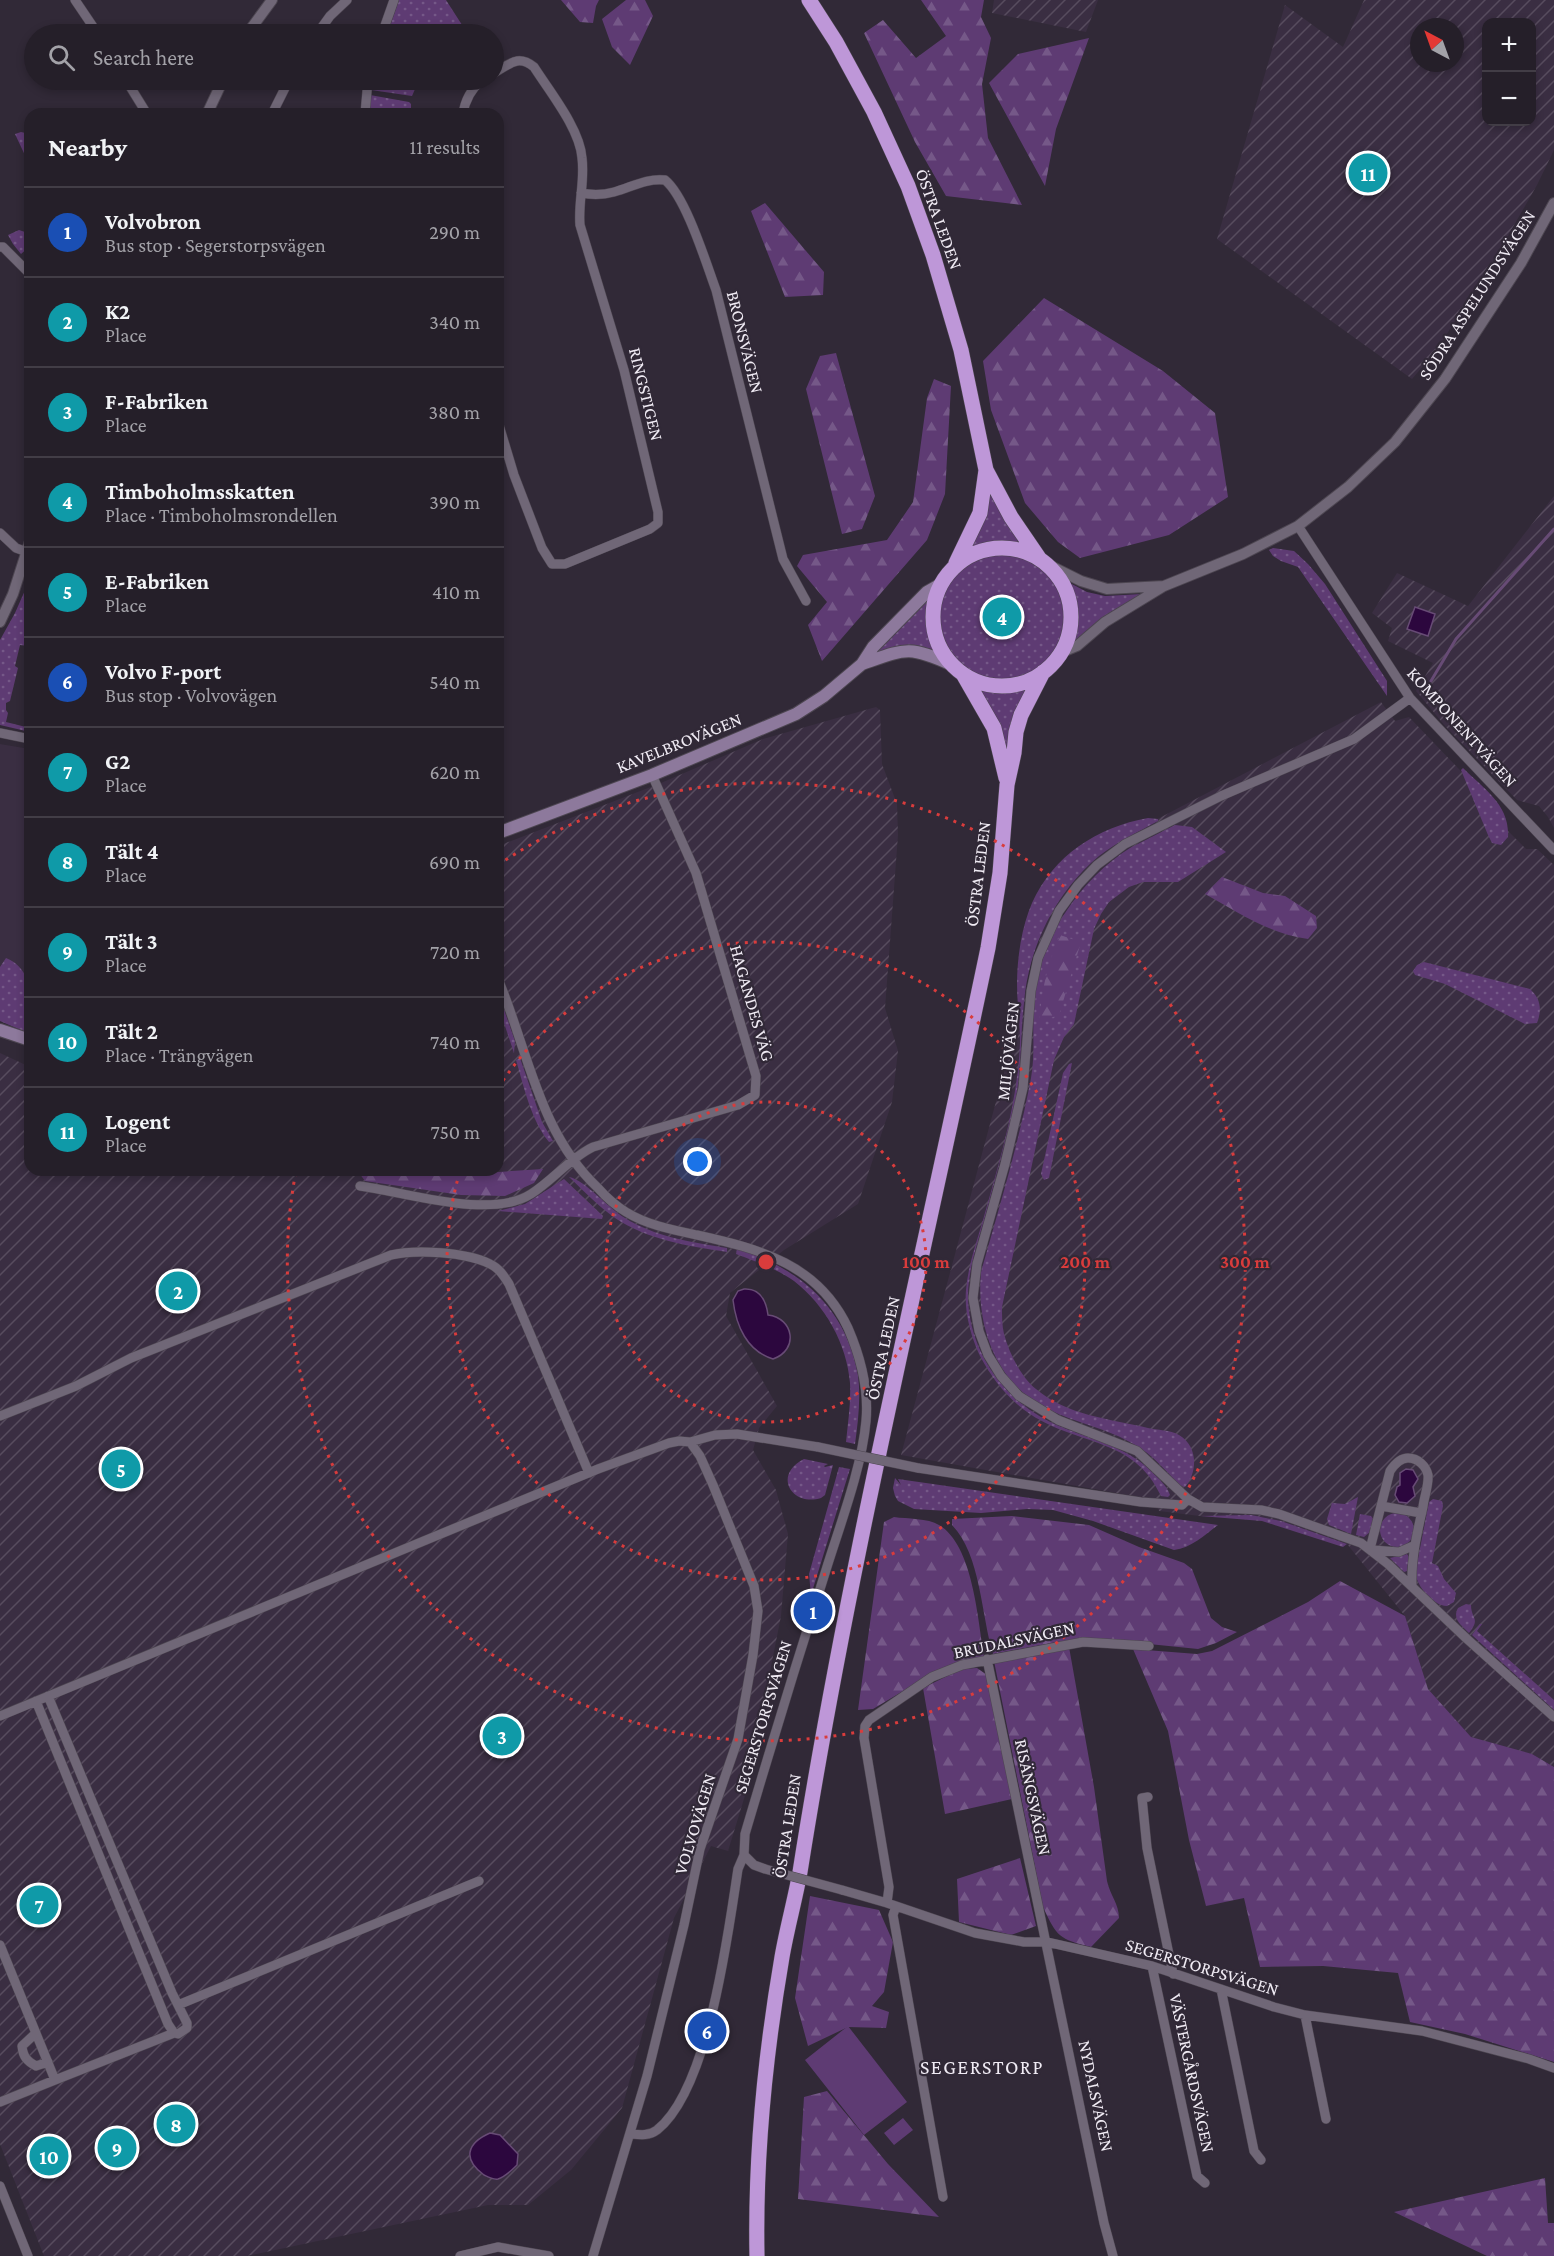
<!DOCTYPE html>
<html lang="en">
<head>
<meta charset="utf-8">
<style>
  :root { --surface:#251f29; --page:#2d2731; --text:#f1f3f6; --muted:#a3a2a8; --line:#423d46; --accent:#33d4a8 }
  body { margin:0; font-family:"Crimson Pro",serif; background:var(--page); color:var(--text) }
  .controls { position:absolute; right:18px; top:18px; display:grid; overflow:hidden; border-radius:12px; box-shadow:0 3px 9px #0003 }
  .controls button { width:54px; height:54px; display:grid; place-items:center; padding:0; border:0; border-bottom:2px solid var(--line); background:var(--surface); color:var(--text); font:30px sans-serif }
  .compass { position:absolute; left:1410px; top:18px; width:54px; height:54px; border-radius:50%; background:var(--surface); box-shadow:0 3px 9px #0003; rotate:319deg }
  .you { position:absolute; left:698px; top:1162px; width:21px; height:21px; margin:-15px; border:4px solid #fff; border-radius:50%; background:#1a73e8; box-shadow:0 0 0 9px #1a73e833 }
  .badge { display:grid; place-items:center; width:39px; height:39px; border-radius:50%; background:var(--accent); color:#fff; font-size:20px; font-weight:700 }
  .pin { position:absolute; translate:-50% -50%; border:3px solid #fff; box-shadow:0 2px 6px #0006 }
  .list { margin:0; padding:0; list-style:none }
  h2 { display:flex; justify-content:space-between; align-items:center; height:78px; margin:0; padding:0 24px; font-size:26px }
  h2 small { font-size:20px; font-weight:400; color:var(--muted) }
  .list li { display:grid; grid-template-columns:39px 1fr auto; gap:18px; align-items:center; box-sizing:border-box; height:90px; padding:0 24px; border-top:2px solid var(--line) }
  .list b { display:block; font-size:22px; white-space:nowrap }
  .list p { margin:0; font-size:20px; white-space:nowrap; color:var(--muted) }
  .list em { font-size:20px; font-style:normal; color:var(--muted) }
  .icon { flex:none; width:33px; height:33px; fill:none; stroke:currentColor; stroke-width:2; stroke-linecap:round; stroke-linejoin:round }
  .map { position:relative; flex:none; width:1554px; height:2256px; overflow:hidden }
  .search { position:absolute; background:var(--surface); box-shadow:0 3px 9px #0003; left:24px; top:24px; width:480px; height:66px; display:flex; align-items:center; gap:15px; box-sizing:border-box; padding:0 21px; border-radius:33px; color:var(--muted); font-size:22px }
  .panel { position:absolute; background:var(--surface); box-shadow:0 3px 9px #0003; left:24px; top:108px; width:480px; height:1068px; border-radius:18px }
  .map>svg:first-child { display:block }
</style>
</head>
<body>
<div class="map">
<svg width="1554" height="2256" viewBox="0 0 1554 2256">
  <defs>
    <pattern id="industrial-furrows" width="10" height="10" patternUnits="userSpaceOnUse" patternTransform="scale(1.5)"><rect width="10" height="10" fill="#3a2e42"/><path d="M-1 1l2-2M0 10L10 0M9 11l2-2" fill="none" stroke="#574c5e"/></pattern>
    <pattern id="grass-dots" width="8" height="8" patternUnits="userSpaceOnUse" patternTransform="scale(1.5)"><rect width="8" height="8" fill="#5e3b73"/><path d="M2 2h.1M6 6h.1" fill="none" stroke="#755888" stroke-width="1.8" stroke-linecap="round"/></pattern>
    <pattern id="forest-firs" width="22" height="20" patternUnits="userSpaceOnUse" patternTransform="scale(1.5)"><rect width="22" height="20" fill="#5e3b73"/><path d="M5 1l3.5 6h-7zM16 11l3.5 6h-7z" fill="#755888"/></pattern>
  </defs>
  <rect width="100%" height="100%" fill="#312937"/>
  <!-- built -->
  <path fill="#3a2e42" d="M0,744L30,749V1006L0,994Z"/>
  <!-- industrial -->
  <path fill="url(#industrial-furrows)" fill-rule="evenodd" d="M994,0H1098L1086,32L992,13Z
    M1364,0H1554V150L1537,185L1498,253L1438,348L1412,379L1217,239L1285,5L1343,47ZM1532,22V122H1486V22ZM1419,27H1455V63H1419Z
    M1554,496V828L1548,817L1539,806L1517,800L1446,727L1416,691L1433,663L1388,641L1392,628L1372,613L1397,573L1468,606Z
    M1381,702L1395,721L1409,717L1505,817L1507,830L1526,849H1537L1554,865V1767L1532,1754L1501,1747L1471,1737L1428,1689L1405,1616L1347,1544L1281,1521L1262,1517L1200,1516L1159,1511L1156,1500L901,1455L1058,871Z
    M876,707L880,710L882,764L897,804L898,835L885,1008L898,1051L892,1102L858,1204L784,1250L730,1293L726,1316L777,1406L759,1428L753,1450L776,1490L788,1534L781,1616L763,1707L758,1753L728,1851L711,1846L674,1918L622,2108L571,2170L528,2205H488L247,2256H44L0,2144V1053L30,1067V1170H498V846L661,783L763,739Z"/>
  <!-- grass -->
  <path fill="url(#grass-dots)" d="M399,0H446L464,28L455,34H387Z
    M372,80H419L412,96L371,90Z
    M370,95L409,102L411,104V114H370Z
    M21,132L30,134V166L15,134Z
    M19,230L25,232L30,238V246L21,254L13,244L8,235Z
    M989,492L1026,545C1003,541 987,543 966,552Z
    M1273,548L1294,551L1308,564L1325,584L1387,681V696L1298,567L1281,561L1273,556L1269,550Z
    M939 617a63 63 0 1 1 126 0a63 63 0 1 1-126 0Z
    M30,579V637L28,646L20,645L15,666L18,668L10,701L6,703V710L8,713L6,722L30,728V732L0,725V640L15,613Z
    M1068,582L1087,592L1105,596L1142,594L1106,615L1072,643L1075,609Z
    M930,595L928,616L930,633L935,650C914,644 898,645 877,652Z
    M1032,683L1007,747H1005L974,686C995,691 1011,690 1032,683Z
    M1463,768C1484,789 1510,805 1508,837L1501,845L1492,843L1488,835L1461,770Z
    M1148,818L1158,819V821C1138,832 1117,842 1099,856C1055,893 1029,946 1024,1003C1020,1036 1022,1069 1015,1103C1006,1140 996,1176 986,1213C979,1239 969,1266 968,1293C967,1350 1005,1403 1057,1425C1091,1440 1128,1446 1154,1474C1160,1480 1167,1486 1170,1495L1168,1497L1161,1496C1134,1437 1078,1446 1030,1414C1009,1400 992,1379 980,1356C971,1337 964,1312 966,1290C968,1266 976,1244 983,1220C999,1163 1018,1102 1020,1042C1020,1030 1019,1018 1018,1006C1015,974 1019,933 1032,903C1053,856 1097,827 1148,818Z
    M1175,825L1192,827L1226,852L1178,882H1143L1129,887L1109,902L1101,914L1094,929L1074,1024L1064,1037L1054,1060L1002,1307C1002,1316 1002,1326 1004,1334C1009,1353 1021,1377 1036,1389C1066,1415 1110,1419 1148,1428C1157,1430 1170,1430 1179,1435C1198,1446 1198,1472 1185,1487L1179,1485C1165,1470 1153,1455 1135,1445C1108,1428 1074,1423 1046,1408C995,1383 976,1324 981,1272C999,1208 1019,1143 1031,1078C1036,1050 1031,1020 1035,992C1043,934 1081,879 1130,848C1145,840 1160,833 1175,825Z
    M6,958C37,971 30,1006 30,1034L0,1021V967Z
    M1424,962L1530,989C1541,999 1542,1010 1537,1023L1525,1024L1445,984L1415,975L1413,971L1417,965Z
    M498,992L515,1041L514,1053L498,1005Z
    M520,1058L542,1122L553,1141L549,1142C531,1120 524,1087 516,1060Z
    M1072,1063L1049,1178L1044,1180L1041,1174L1063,1073L1069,1064Z
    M569,1177C585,1180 608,1208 625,1218C655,1237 692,1242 727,1248V1252C688,1246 648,1240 615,1218C598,1206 584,1191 569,1177Z
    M564,1179L603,1216L602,1219L498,1211L525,1204Z
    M737,1249C799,1267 847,1309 858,1375C861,1398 858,1422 855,1444L846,1442C848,1422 851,1403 850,1383C847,1344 825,1305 794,1281C777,1269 755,1261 736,1254Z
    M804,1459L828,1464L824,1466L825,1467L833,1465L825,1495L821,1498C792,1507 772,1475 804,1459Z
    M839,1467L850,1469L849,1472L811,1595L809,1574Z
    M895,1478L901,1485L898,1479L1218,1525C1205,1535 1191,1548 1174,1550L1093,1521L1053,1510L1027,1509L981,1513L914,1509L898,1501L895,1496L893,1488Z
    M1358,1497L1351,1534L1329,1525L1327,1519L1332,1503L1345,1504Z
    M1433,1499L1442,1501L1443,1506L1432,1563L1438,1566L1444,1579L1456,1593L1454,1602L1447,1606C1432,1605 1419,1588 1415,1574L1429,1502Z
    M1380 1530a17 17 0 1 1 34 0a17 17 0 1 1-34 0Z
    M1360,1514L1371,1516L1374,1520L1370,1532L1364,1537L1356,1535Z
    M1251,1515L1281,1521L1347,1544L1343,1547L1262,1521L1200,1516Z
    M1407,1554L1409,1557L1407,1571L1404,1572L1390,1558Z
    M1466,1604L1471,1605C1471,1619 1481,1618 1469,1633C1461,1625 1452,1619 1458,1608Z
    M1480,1624H1482L1477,1631L1554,1700V1710L1472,1635Z"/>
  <!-- forest -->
  <path fill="url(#forest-firs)" d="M561,0H599L596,6L593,23L580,22Z
    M626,0H645L653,16L630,65L612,47L602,19Z
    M921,0H984L981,17L991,38L982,84L988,138L1022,205L946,196L915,142L864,33L883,20L916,58L946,36Z
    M1089,38L1056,129L1045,186L989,83L1018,54Z
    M765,203L824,272L823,295L785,297L751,211Z
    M1044,298L1163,371L1215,413L1228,497L1169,535L1080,558L1058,542L1025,503L991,410L983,361Z
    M836,353L875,496L862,529L842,534L806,389L820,356Z
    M934,379L951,386L945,494L927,540L822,661L808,625L827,602L797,566L803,555L887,540L913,502L927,398Z
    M1222,877L1263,893L1285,896L1316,916L1317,928L1308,939C1270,934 1239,913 1205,894Z
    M1060,935L1081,942L1059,1015L1039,1022C1042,991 1047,963 1060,935Z
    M543,1169L534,1183L505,1196L461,1195L365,1181L357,1170H424L453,1175Z
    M1012,1516L1089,1525L1139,1547L1184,1563L1192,1569L1211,1618L1222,1627L1237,1632L1216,1643L1198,1649L1149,1644L1057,1642L993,1654C981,1615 981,1555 952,1525V1519Z
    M894,1517C907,1519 928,1518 939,1525C973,1545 978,1620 984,1657L920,1681L873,1709L858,1710L884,1522Z
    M1340,1581L1405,1616L1428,1689L1471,1737L1532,1754L1554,1767V2062L1465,2034L1410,2022L1398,1973L1323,1966L1260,1967L1244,1898L1206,1906L1189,1840L1168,1731L1133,1649L1197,1654L1212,1651L1308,1602Z
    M1069,1647L1094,1787L1107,1881C1110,1895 1119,1904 1119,1918L1091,1947C1059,1939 1057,1937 1043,1907L994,1661Z
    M977,1668L987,1675L1012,1799L945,1814L923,1688L961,1669Z
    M1020,1858L1036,1926L1011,1935L959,1922L957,1879Z
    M810,1896L879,1910L893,1942L884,1992L872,2006L889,2012L886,2028L848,2027L808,2046L795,1998Z
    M827,2091L888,2164L939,2217L798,2199L804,2097Z
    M1545,2178L1548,2223H1554V2256H1487L1394,2212Z"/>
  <!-- park -->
  <path fill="#5e3b73" d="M848,2026L907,2102L864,2135L805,2060Z
    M903,2118L913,2130L894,2145L884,2133Z"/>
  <!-- water -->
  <path fill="#2c073e" stroke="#674b75" stroke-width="1.5" d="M1415,607L1435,614L1428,636L1407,629Z
    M744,1289C760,1288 766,1300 768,1315C794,1318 799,1350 773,1359C747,1351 736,1326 733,1300L738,1291Z
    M1406,1469L1413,1470L1418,1479L1413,1487L1415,1496L1407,1503L1399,1502L1395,1495L1397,1487L1400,1485V1473Z
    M490,2133L500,2135L518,2154L517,2165C512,2170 505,2177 498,2179C493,2180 488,2177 484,2175C462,2159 467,2143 490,2133Z"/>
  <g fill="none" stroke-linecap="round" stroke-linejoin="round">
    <!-- stream -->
    <path stroke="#674b75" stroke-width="3" d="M1431,681L1456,639L1554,529"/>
    <defs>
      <path id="minor" d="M75,0L98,34
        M317,34L330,16L347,0
        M382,34L394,0
        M494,73C510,64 518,54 534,67C550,92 580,129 582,158C585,181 578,202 580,225L624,370L658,512V523L650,529L565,564H552L542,548L514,475L498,422
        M126,80L147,114
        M272,114L289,80
        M365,114L368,80
        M463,114C465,100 471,89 482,80
        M581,193C592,195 603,195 614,192C632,187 646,178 665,180C686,197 706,263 716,290L783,559L806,601
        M0,247H3L30,274
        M1298,526L1410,698L1554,850
        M0,533L16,548L27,552
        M0,733L30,739
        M498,979C528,1050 539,1133 598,1188C606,1197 616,1206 626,1212C647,1225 673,1230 697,1235C760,1249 818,1264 848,1328C861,1358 869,1388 866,1421C862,1467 840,1525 826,1570C798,1658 771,1746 745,1834L744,1855L754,1865L765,1869
        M360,1186C406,1192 490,1220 531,1194C553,1180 570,1158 593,1147L738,1105L755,1095L756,1076L696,873L652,775
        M0,1416L76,1386L131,1358L391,1255C416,1249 466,1252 490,1264C499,1268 504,1276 509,1284L589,1473
        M918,1468L1141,1502L1182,1505L1188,1499L1202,1507L1261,1510L1279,1514L1361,1543L1388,1564L1467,1639L1554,1717
        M1188,1499L1137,1451L1058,1420L1019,1396L1001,1376L988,1355L979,1331L973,1298L977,1264L1005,1164L1023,1088L1031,991L1038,958L1059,911L1078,885L1097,865L1125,844L1221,796L1354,739L1410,698
        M1381,1506L1421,1513
        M1370,1549L1390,1471C1394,1465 1400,1458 1408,1458C1418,1458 1426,1466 1428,1475C1429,1485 1424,1497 1423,1507C1417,1533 1411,1559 1412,1585
        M1373,1550L1399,1552L1415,1545
        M987,1659L1104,2223L1113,2256
        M36,1701L168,2024L174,2033L178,2034L187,2028V2023L172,1993L48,1696
        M0,1716L598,1469L669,1443L679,1441L690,1442L715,1435L737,1434L818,1447
        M1148,1797L1142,1798L1147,1848L1173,1974
        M842,1890L887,1903L975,1933L1024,1942H1047L1152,1966L1274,2007L1305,2015L1422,2031L1529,2059L1554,2068
        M887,1903L889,1887L864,1738L865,1726L869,1720L932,1677L962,1665L1083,1642L1149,1646
        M896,1906L893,1915L943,2197
        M0,1945L55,2080L174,2033
        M1152,1966L1197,2176L1205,2183
        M1221,1989L1254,2151L1261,2160
        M178,2005L479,1881
        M1305,2015L1326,2119
        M36,2033L22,2046C23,2057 27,2061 36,2066L48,2062
        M0,2102L55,2080
        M631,2134C641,2135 649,2136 657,2130C709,2089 728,1933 738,1869L744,1855
        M0,2186L28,2256
        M460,2256L498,2247L549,2256
        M593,2256L647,2076L684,1925L700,1849L738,1739L753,1655L758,1611L754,1586L713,1485L700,1456L690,1442"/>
      <path id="tertiary" d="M247,34L272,0
        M207,114L223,80
        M1047,564L1081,581L1107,589L1164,586
        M0,622L13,594L30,541
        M1060,653L1077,646L1105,622L1164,586L1243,554L1298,526L1348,487L1395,442L1445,379L1521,263L1554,203"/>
      <path id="secondary" d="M862,664C905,649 908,645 952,665
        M498,833L652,775L796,714L824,696L862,664L873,647L927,592L941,584
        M0,1030L30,1040"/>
      <path id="trunk" d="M809,0L836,42L874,112L908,186L933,255L961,350L986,470L1011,517L1039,558
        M933 617a69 69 0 1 1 138 0a69 69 0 1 1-138 0Z
        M956,563L980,513L986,470
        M963,674L994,728L1006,778
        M757,2256C755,2155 765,2056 782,1957C787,1928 795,1900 800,1872C849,1561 924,1255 988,948L1000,873L1007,785L1014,753L1016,732L1021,715L1043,672"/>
    </defs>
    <!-- minor casing -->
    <use href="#minor" stroke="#4d4651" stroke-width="10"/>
    <!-- tertiary casing -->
    <use href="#tertiary" stroke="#4d4651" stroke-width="12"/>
    <!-- secondary casing -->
    <use href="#secondary" stroke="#4d4651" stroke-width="14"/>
    <!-- trunk casing -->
    <use href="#trunk" stroke="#4d4651" stroke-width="16"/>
    <!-- minor -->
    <use href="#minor" stroke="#706777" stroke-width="9"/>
    <!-- tertiary -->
    <use href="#tertiary" stroke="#706777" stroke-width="10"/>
    <!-- secondary -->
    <use href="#secondary" stroke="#8d799c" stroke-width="12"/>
    <!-- trunk -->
    <use href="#trunk" stroke="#be97d8" stroke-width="15"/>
    <defs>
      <path id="minor-bridge" d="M818,1447L918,1468
        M765,1869L842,1890"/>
    </defs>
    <!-- minor-bridge casing -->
    <use href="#minor-bridge" stroke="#4d4651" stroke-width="10" stroke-linecap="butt"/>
    <!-- minor-bridge -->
    <use href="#minor-bridge" stroke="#706777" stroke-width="9"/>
  </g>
  <!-- distance rings -->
  <g fill="none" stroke="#d93c3c" stroke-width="3" stroke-dasharray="3 6">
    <circle cx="766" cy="1262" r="160"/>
    <path d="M498 1088A319 319 0 1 1 460 1171"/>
    <path d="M498 865A479 479 0 1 1 296 1171"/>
  </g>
  <g text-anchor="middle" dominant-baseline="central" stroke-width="4.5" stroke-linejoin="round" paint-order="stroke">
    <!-- street labels -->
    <g font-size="18" fill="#f0ebf4" stroke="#312937">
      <text transform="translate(939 219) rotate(70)">ÖSTRA LEDEN</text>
      <text transform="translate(1477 295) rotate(-57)">SÖDRA ASPELUNDSVÄGEN</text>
      <text transform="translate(745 342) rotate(76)">BRONSVÄGEN</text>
      <text transform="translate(646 394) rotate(76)">RINGSTIGEN</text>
      <text transform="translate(1462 727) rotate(48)">KOMPONENTVÄGEN</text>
      <text transform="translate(679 743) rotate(-22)">KAVELBROVÄGEN</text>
      <text transform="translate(978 874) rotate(-83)">ÖSTRA LEDEN</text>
      <text transform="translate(752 1003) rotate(74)">HAGANDES VÄG</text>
      <text transform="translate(1008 1051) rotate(-84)">MILJÖVÄGEN</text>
      <text transform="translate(883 1348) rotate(-78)">ÖSTRA LEDEN</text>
      <text transform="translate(1014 1640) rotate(-12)">BRUDALSVÄGEN</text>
      <text transform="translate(763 1717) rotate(-73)">SEGERSTORPSVÄGEN</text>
      <text transform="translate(1033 1797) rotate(78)">RISÄNGSVÄGEN</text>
      <text transform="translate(695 1824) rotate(-73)">VOLVOVÄGEN</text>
      <text transform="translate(787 1826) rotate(-81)">ÖSTRA LEDEN</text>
      <text transform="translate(1202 1967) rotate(17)">SEGERSTORPSVÄGEN</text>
      <text transform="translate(1192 2073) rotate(78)">VÄSTERGÅRDSVÄGEN</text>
      <text transform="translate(1096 2096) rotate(78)">NYDALSVÄGEN</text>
    </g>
    <!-- neighbourhood labels -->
    <g font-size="20" letter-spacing="1.5" fill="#f0ebf4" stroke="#312937">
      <text x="982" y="2067">SEGERSTORP</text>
    </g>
  </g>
  <circle cx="766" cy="1262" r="9" fill="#d93c3c" stroke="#312937" stroke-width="3"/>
  <g font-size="18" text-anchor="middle" font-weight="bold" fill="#d93c3c" stroke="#312937" stroke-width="4.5" stroke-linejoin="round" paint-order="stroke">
    <text x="926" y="1268">100 m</text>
    <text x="1085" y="1268">200 m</text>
    <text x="1245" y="1268">300 m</text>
  </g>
</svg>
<div class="controls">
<button>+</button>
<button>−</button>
</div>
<svg class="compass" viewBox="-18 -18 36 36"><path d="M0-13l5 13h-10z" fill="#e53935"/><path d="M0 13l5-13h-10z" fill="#a3a2a8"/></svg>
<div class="you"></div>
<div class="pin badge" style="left:813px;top:1611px;background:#1a4fb4">1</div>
<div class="pin badge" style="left:178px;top:1291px;background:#0f9aa8">2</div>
<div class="pin badge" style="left:502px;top:1736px;background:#0f9aa8">3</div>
<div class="pin badge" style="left:1002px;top:617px;background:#0f9aa8">4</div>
<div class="pin badge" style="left:121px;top:1469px;background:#0f9aa8">5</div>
<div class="pin badge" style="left:707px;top:2031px;background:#1a4fb4">6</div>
<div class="pin badge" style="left:39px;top:1905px;background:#0f9aa8">7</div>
<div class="pin badge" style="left:176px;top:2124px;background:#0f9aa8">8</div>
<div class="pin badge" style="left:117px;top:2148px;background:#0f9aa8">9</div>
<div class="pin badge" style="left:49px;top:2156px;background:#0f9aa8">10</div>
<div class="pin badge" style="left:1368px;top:173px;background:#0f9aa8">11</div>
<div class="search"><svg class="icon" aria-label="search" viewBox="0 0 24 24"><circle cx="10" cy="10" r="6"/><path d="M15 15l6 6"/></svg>Search here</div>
<section class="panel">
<h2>Nearby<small>11 results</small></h2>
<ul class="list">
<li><span class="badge" style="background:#1a4fb4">1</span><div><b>Volvobron</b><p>Bus stop · Segerstorpsvägen</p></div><em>290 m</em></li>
<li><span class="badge" style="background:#0f9aa8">2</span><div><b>K2</b><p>Place</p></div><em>340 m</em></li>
<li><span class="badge" style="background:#0f9aa8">3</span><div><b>F-Fabriken</b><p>Place</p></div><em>380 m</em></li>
<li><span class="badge" style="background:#0f9aa8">4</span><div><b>Timboholmsskatten</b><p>Place · Timboholmsrondellen</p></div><em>390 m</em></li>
<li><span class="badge" style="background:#0f9aa8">5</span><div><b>E-Fabriken</b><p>Place</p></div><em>410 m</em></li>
<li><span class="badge" style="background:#1a4fb4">6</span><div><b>Volvo F-port</b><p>Bus stop · Volvovägen</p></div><em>540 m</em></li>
<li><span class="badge" style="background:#0f9aa8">7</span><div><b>G2</b><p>Place</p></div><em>620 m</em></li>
<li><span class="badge" style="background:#0f9aa8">8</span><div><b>Tält 4</b><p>Place</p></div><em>690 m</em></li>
<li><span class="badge" style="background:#0f9aa8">9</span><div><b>Tält 3</b><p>Place</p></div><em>720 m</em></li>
<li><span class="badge" style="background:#0f9aa8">10</span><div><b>Tält 2</b><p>Place · Trängvägen</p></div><em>740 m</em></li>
<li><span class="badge" style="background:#0f9aa8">11</span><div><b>Logent</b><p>Place</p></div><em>750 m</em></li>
</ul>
</section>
</div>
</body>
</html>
